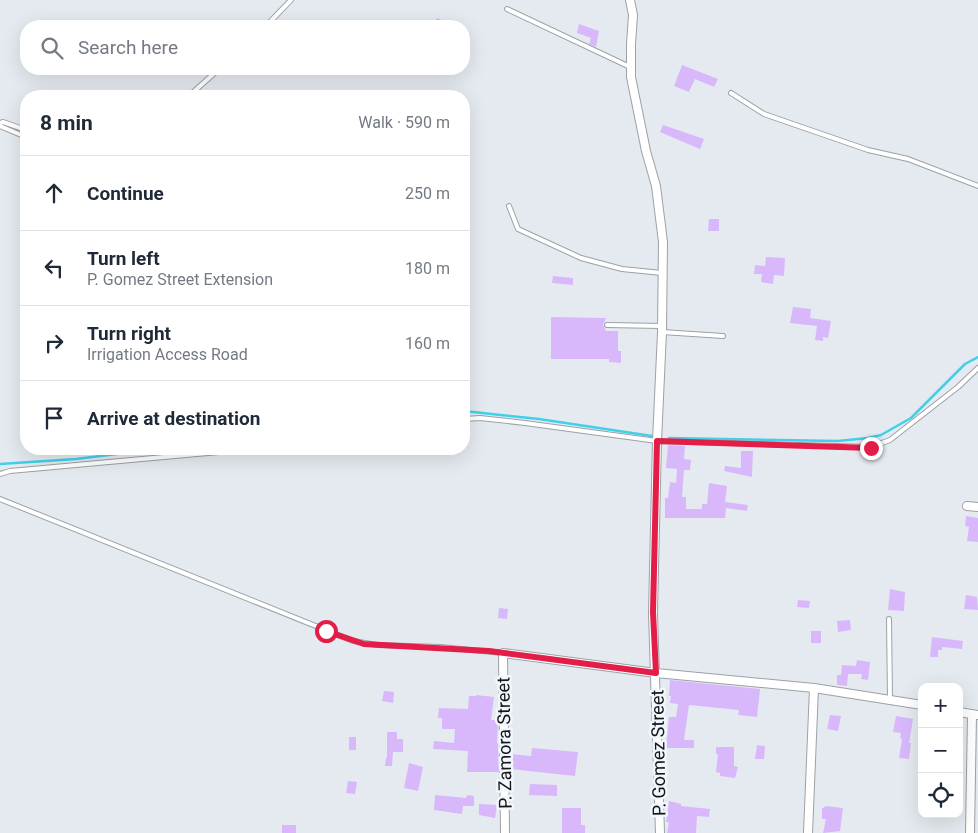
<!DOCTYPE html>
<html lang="en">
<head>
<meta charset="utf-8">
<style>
  :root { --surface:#fff; --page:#f6f6f7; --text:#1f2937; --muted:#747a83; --line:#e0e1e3 }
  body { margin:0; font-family:Roboto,sans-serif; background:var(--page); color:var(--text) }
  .controls { position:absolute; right:15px; bottom:15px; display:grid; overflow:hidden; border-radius:10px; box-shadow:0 5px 20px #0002 }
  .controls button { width:45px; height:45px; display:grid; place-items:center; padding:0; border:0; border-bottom:1px solid var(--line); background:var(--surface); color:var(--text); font:25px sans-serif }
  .stop { position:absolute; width:15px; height:15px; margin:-11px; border:4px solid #e11d48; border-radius:50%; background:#fff }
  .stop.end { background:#e11d48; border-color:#fff; box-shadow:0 1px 5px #0008 }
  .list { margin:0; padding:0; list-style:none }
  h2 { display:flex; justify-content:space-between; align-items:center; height:65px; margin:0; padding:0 20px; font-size:21px }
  h2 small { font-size:16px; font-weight:400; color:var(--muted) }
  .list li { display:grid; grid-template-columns:32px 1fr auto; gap:15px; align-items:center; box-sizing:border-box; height:75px; padding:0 20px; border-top:1px solid var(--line) }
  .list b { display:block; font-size:19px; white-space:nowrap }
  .list p { margin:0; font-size:16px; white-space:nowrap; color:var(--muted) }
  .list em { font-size:16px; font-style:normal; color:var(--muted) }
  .icon { flex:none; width:28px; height:28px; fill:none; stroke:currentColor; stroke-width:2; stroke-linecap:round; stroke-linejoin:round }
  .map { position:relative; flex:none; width:978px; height:833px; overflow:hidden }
  .search { position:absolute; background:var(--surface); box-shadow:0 5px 20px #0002; left:20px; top:20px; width:450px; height:55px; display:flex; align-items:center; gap:12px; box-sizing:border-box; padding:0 18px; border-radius:20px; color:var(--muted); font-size:19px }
  .panel { position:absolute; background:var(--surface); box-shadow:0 5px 20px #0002; left:20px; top:90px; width:450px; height:365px; border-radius:20px }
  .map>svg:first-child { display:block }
</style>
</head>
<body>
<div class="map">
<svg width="978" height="833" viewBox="0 0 978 833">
  <rect width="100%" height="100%" fill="#e5eaf0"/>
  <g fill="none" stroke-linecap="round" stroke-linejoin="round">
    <!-- stream -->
    <path stroke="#40d1e9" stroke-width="2.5" d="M464,411L539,419L652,436
      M669,438L838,441L868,438L881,435L911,418L965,364L978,357
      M0,464L76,459L158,449"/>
  </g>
  <!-- building -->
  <path fill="#d8b8fb" d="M437,18L456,26H433Z
    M579,24L599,31L596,47L589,44L591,38L577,33Z
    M682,65L718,79L714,87L695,79L689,92L674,86Z
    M663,125L704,139L700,149L660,132Z
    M709,219H719V231H708Z
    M766,257L785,258L784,276L774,275L773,284L761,282L762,274H754L755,265L765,266Z
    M553,276L573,278V285L552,283Z
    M793,307L811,309L810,318L831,321L828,338L823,337V341L815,340L817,326L790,323Z
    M551,317L606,318L603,325L606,331H618V351H621V363L609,362V359H551Z
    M668,445L685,446L684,459L691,460L690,470H684L682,497H686V509H702V504H707L709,483L727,486L725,502L748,505L747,511L726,508L725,518H665V498H668L670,482L676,483L677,469L666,468Z
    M741,451H753L752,477L724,471L725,466L741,468Z
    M966,516L978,518V542L967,541L969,527L965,526Z
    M890,589L905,592L904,611L888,610Z
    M966,595L977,597L978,610L964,609Z
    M798,600L810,601L809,608L797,607Z
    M499,608L508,609L507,619L498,618Z
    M850,620L851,630L838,632L837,621Z
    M811,631H821V643H811Z
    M932,637L963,641L962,649L942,647V650H938V657H930Z
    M857,660L870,662L868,680L861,679L862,674H848L847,686L837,685V675H841L842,665L856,666Z
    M670,680L760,689L757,717L738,715L739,710L689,705L684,740H694V748H666L669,717H676L678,704L670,703L671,696H669Z
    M384,691L394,692L393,703L382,701Z
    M476,695L494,697L491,720H498L497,743H498L499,772H467L468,751L433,749L434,741L454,743L455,729H442V718H438L439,708L468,709L469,696H476Z
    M830,715L841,716L838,731L827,729Z
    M896,716L913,719L909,743H911L909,759L899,758L902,739L900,738L901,733L893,732Z
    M387,732H397V739H403V752H393L392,766H385L386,758H387Z
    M349,737H356V750H349Z
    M757,745L765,746L764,759H755Z
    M716,747H734V766L738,767L735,778L720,776V773L716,772L718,754H716Z
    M532,748L578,752L575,776L510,769V754L531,756Z
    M409,763L423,767L418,791L404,788Z
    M348,781L357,782L355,794L346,793Z
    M530,784L557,785V796L529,795Z
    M435,795L466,798L467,795L474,796V806H463L462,814L434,810Z
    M669,801L681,804V806L710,809L709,817L697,816L696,833H667L669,822H666Z
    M479,804L497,805L495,818L479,815Z
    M825,806L843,808L840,831L823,833L826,819H822V808H824Z
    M562,808H581V825H585V833H562Z
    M282,825H296V833H282Z"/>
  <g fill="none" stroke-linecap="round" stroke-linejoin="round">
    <defs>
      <path id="lane" d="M507,9L630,67
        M266,26L291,0
        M731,93L764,114L868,150L908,159L978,186
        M189,96L219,69
        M0,123L3,122L26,130
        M0,126L26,137
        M509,206L518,229L581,258L622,269L662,273
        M607,325L662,326
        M662,332L723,336
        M464,419L480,418L525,423L657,441L871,447L890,440L958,387L978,368
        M0,474L10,471L219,452L240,449
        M0,499L353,641L377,645L440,647L503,653
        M889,619L890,699"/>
      <path id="street" d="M630,0L633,15L631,44V77L646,151L656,186L663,242L662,332L657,441L653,613L660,833
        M967,506L978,507
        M959,712L978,715
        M505,833L503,653L656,673L814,688L922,705
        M808,833L814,688
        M970,833L972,714"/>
    </defs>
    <!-- lane casing -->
    <use href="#lane" stroke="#9ca1a7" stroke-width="6"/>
    <!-- street casing -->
    <use href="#street" stroke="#9ca1a7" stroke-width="10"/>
    <!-- lane -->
    <use href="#lane" stroke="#fff" stroke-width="4"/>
    <!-- street -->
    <use href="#street" stroke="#fff" stroke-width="8"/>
  </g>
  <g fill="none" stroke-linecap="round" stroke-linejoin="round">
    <!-- route -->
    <path stroke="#e11d48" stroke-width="6" d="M326,631L364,644L489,651L656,673L653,612L657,441L871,448"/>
  </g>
  <g text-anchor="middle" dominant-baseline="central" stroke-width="5" stroke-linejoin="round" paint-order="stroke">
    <!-- street labels -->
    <g font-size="18" fill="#151618" stroke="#f2f7fd">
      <text transform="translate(504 743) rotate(-91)">P. Zamora Street</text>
      <text transform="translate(658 753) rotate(-91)">P. Gomez Street</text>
    </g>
  </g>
</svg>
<div class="controls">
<button>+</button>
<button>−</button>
<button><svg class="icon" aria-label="locate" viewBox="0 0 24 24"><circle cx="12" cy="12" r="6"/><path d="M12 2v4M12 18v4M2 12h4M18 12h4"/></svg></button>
</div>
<div class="stop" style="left:326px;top:631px"></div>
<div class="stop end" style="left:871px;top:448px"></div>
<div class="search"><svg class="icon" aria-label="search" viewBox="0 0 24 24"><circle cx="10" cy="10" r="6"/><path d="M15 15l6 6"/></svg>Search here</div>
<section class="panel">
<h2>8 min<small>Walk · 590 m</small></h2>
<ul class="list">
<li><svg class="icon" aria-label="ahead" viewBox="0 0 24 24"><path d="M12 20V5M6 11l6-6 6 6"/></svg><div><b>Continue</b></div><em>250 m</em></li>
<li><svg class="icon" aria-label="left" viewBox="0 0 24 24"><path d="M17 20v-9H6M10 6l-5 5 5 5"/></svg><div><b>Turn left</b><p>P. Gomez Street Extension</p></div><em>180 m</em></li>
<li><svg class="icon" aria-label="right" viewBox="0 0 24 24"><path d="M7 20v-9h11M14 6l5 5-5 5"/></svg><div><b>Turn right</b><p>Irrigation Access Road</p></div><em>160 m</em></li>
<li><svg class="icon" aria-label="arrive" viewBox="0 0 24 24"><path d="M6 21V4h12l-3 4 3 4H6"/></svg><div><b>Arrive at destination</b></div></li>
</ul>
</section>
</div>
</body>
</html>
